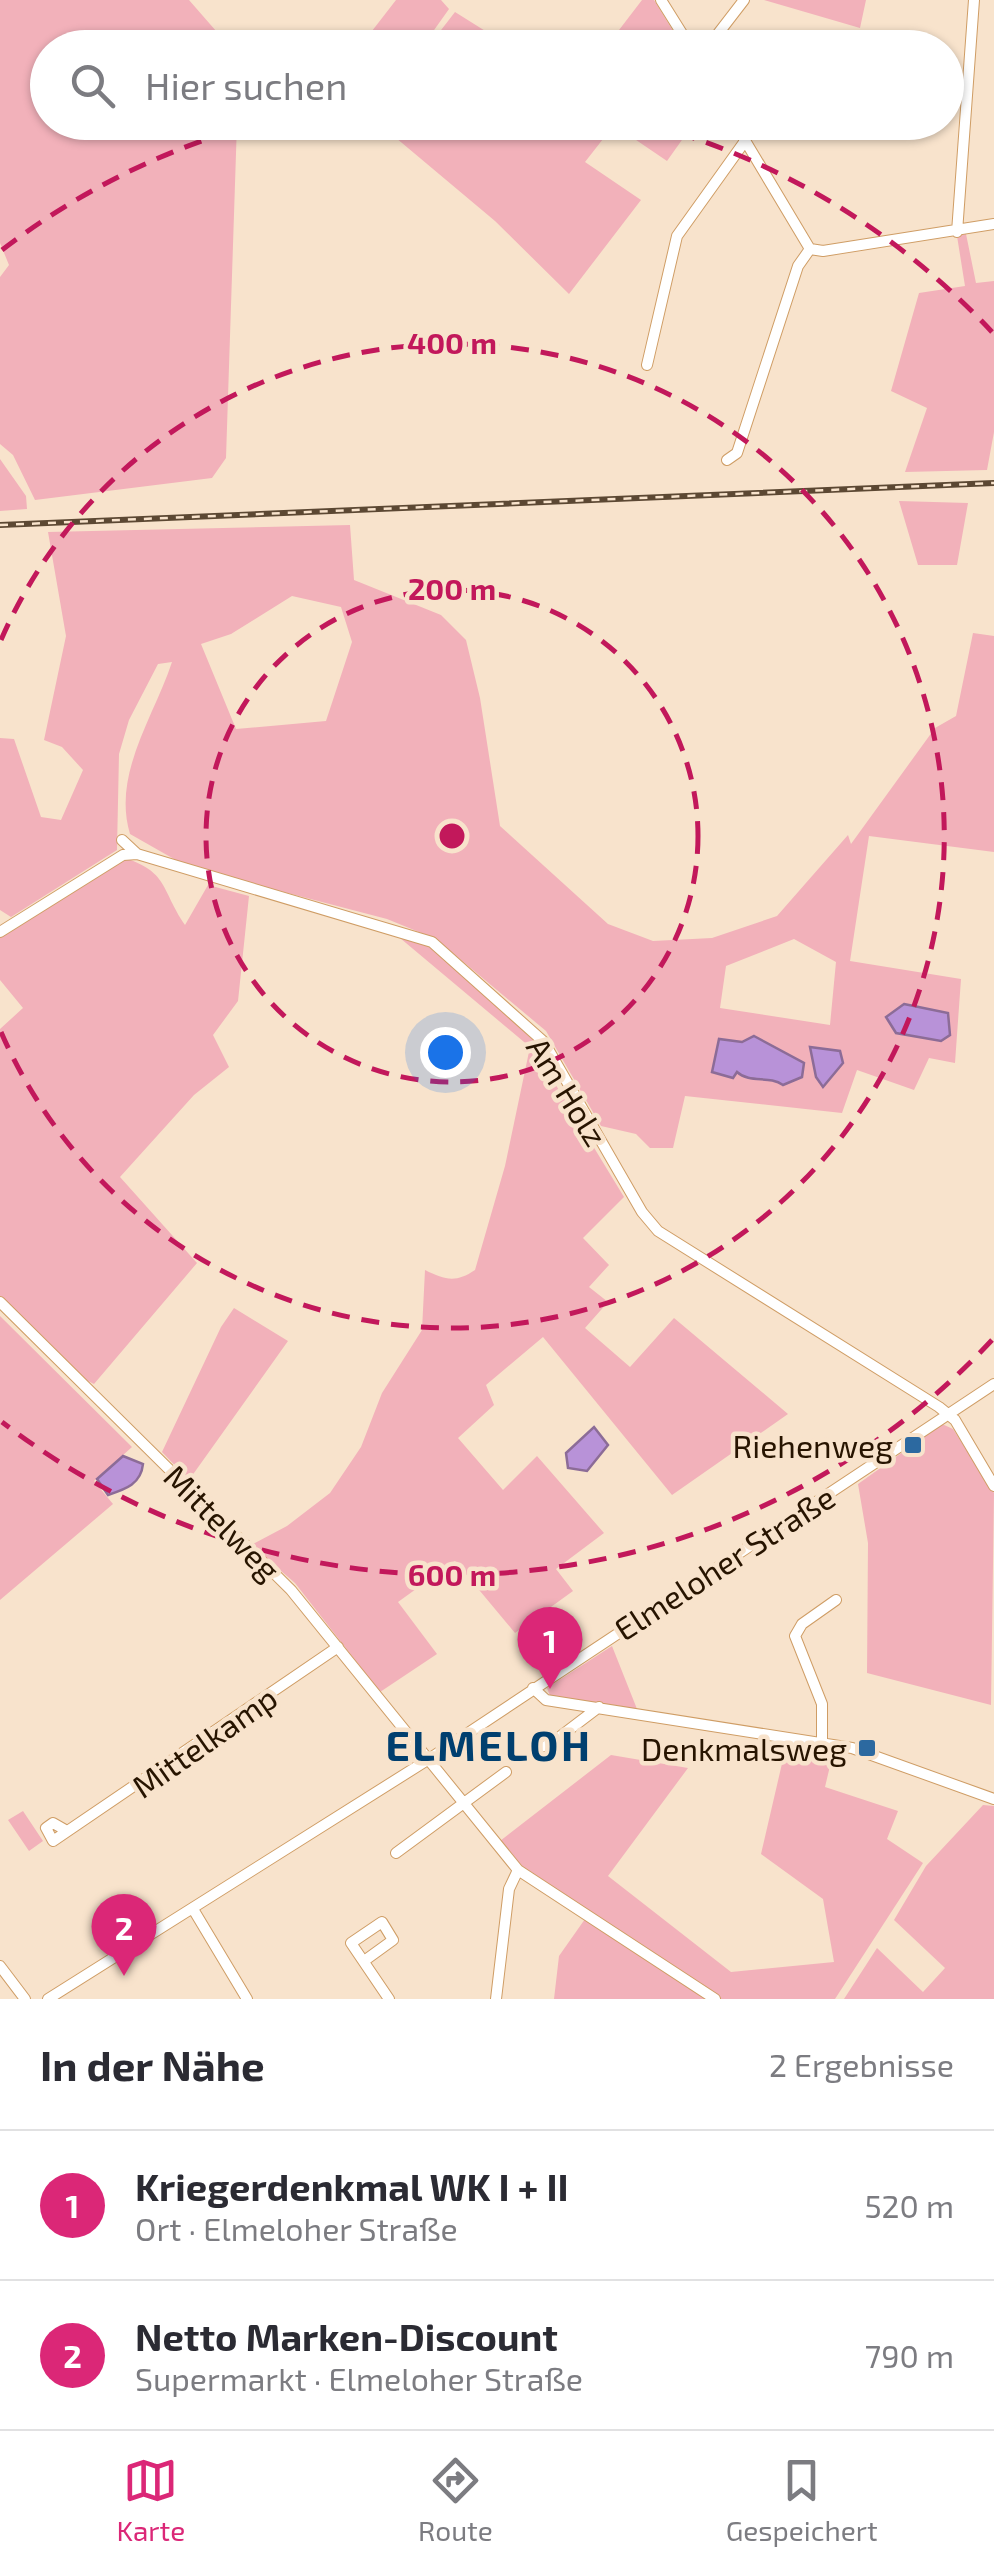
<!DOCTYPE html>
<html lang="de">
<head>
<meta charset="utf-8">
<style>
  :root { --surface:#fff; --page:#f2f2f3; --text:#2b2b33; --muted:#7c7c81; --line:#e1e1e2; --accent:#db2777 }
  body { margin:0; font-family:"Exo 2",sans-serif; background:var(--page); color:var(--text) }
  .you { position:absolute; left:445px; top:1052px; width:35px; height:35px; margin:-25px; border:8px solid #fff; border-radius:50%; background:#1a73e8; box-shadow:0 0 0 15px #1a73e833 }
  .badge { display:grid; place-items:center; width:65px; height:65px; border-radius:50%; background:var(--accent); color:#fff; font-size:32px; font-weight:700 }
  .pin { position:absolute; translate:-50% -82px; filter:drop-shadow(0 2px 5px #0008) }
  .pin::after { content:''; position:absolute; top:52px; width:35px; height:30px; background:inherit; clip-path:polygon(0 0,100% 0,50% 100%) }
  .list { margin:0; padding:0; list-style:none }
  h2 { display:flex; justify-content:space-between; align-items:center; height:130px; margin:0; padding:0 40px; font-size:42px }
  h2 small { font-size:32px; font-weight:400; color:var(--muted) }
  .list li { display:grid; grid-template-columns:65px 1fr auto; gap:30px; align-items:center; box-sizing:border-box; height:150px; padding:0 40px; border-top:2px solid var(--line) }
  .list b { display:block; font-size:38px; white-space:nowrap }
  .list p { margin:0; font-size:32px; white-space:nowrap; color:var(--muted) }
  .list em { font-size:32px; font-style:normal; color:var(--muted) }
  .icon { flex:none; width:55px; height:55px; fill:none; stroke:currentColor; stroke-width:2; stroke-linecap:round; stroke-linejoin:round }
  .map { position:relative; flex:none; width:994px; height:1999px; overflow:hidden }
  .search { position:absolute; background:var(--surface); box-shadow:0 2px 8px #0004; left:30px; right:30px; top:30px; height:110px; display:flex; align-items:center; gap:25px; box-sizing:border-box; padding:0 35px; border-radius:55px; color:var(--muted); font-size:38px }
  .sheet { height:430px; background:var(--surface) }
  nav { display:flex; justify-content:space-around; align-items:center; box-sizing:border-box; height:140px; border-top:2px solid var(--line); background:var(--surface); font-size:28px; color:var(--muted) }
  nav a { display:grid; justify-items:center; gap:5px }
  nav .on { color:var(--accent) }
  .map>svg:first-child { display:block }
</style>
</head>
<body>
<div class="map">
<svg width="994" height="1999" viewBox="0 0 994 1999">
  <rect width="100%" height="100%" fill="#f8e3cc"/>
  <!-- green -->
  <path fill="#f2b1ba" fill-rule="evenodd" d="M0,0H189L230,47L48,48V122L237,123L226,458L212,478L35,500L13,455L0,444V277L9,265L0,243Z
    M396,0H441L449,9L422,47H379L365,40Z
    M642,0H654L683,47H606Z
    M764,0H866L860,28Z
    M455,12L511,47H428Z
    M377,122H694V123L667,161L614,125L585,162L641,200L569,294L495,221Z
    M966,234L976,283L994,281V432L987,470L905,472L927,408L891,391L919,293L965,286L957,236Z
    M0,459L26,496L27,509L0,511Z
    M899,501L968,503L957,565H918Z
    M350,525L354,580L441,615L466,640L480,698L500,826L608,924L653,941L712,938L777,916L848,835L851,844L935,728L956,716L973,633L994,636V852L869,836L850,961L961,979L955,1063L929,1058L914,1090L857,1070L842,1113L685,1096L673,1148H650L636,1134L601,1126L546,1031L436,939L387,919L188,867L130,834C112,774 154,717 172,662L158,664L129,720L119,754L117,850L11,917L0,910V738L14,739L41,817L61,820L83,770L62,747L44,740L66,636L48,532ZM292,596L341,607L352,642L326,721L236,729L201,644L231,634ZM794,939L836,962L830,1025L720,1008L726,966Z
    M122,857C169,872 160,888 185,925L208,885L249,896L238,1001L213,1035L229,1067L194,1095L120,1177L197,1263L94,1384L82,1378L0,1296V1029L23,1008L0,980V935Z
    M400,938L430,946L536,1042L537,1054L624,1197L583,1238L609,1265L589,1287L608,1302L585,1328L630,1367L674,1318L788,1414L672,1495L543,1337L486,1385L494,1405L458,1438L503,1490L537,1456L604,1533L556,1569L573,1591L515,1633L455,1561L398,1602L437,1654L380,1692L295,1583L251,1545L287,1526L330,1493L361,1447L382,1393L422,1330L425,1270C445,1280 456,1283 475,1270L505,1166L530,1047Z
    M234,1308L288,1341L189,1480L162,1452L221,1327Z
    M0,1316L132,1447L94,1481L113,1504L0,1600Z
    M942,1424L953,1429L994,1493L991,1705L867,1673L868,1543L858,1484Z
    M612,1646L637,1709L550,1696L547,1688Z
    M787,1742L834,1749L825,1787L898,1811L887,1839L923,1863L835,1999H720L519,1864L500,1841L611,1755L688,1768L608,1876L731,1972L834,1962L823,1899L761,1854Z
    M983,1805L994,1806V1999H844L877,1948L923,1992L945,1968L894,1920L926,1866Z
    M23,1811L43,1841L29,1851L8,1820Z
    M585,1919L708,1999H554L559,1956Z"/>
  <!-- water -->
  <path fill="#b892d8" stroke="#8c6c97" stroke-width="2.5" d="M904,1004L948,1013L950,1035L941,1041L896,1033L886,1017Z
    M754,1036L804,1063L802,1077L783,1085C769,1075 750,1084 737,1072L733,1078L712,1072L719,1039L742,1042Z
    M810,1047L840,1051L843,1063L823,1087L816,1077Z
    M594,1427L608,1445L587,1471L568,1468L566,1453Z
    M123,1456L143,1464C141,1484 126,1489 108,1495L97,1479Z"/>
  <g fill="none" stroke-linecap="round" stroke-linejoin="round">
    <defs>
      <path id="minor" d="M661,0L691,48
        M707,48L744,0
        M734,122L810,249
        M957,232L974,0
        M810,249L823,251L994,224
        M647,365L677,236L745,141
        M727,460L737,453L798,266L810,249
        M122,840L137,854L432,942L544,1042L642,1212L658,1231L939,1407L955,1420L994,1486
        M0,932L123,855L137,854
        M0,1302L291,1590L518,1870L715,1999
        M533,1688L546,1700L852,1748L994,1799
        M822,1743V1704L795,1636L802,1624L836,1600
        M537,1748L549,1745L599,1707
        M67,1831L53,1823L46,1828L53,1841L338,1647
        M396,1853L506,1772
        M193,1909L247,1999
        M364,1961L393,1940L382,1922L351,1943L389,1999
        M0,1966L25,1999
        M48,1999L429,1759L994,1384
        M496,1999L509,1889L518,1870"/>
    </defs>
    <!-- minor casing -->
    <use href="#minor" stroke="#cf9d65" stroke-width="12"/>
    <!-- minor -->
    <use href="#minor" stroke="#fff" stroke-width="10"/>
    <defs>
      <path id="rail" d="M0,525L994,483"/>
    </defs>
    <!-- rail casing -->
    <use href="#rail" stroke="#5c4833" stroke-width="6"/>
    <!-- rail -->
    <use href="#rail" stroke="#f8e3cc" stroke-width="2.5" stroke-dasharray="8" stroke-linecap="butt"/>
  </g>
  <!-- distance rings -->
  <g fill="none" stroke="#c2185b" stroke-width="5" stroke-dasharray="18 12">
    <circle cx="452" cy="836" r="246"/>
    <path d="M1 640A492 492 0 1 1 1 1032"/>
    <path d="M992 1340A739 739 0 0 1 2 1422M2 250A739 739 0 0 1 255 124M649 124A739 739 0 0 1 992 332"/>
  </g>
  <!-- markers -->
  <g fill="#2c69a0" stroke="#f8e3cc" stroke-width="4">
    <rect x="903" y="1435" width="20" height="20" rx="5"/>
    <rect x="857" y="1738" width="20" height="20" rx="5"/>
  </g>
  <g text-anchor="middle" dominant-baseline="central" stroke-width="9" stroke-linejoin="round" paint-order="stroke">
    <!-- street labels -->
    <g font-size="32" fill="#271400" stroke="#f8e3cc">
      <text transform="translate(568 1091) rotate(58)">Am Holz</text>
      <text transform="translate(223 1522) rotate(45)">Mittelweg</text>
      <text transform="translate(724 1562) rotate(-33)">Elmeloher Straße</text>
      <text transform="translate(204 1741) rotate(-35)">Mittelkamp</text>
    </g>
    <!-- poi labels -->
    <g font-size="32" fill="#271400" stroke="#f8e3cc" text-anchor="end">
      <text x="893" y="1445">Riehenweg</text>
      <text x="847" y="1748">Denkmalsweg</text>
    </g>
    <!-- district labels -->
    <g font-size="42" font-weight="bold" letter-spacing="2.5" fill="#003f6f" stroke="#f8e3cc">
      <text x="489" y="1744">ELMELOH</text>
    </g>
  </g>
  <circle cx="452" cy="836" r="15" fill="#c2185b" stroke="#f8e3cc" stroke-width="5"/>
  <g font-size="30" text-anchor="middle" font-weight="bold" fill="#c2185b" stroke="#f8e3cc" stroke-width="9" stroke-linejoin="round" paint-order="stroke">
    <text x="452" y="354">400 m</text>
    <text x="452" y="600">200 m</text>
    <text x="452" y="1586">600 m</text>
  </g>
</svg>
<div class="you"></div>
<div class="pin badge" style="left:550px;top:1689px">1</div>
<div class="pin badge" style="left:124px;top:1976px">2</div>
<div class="search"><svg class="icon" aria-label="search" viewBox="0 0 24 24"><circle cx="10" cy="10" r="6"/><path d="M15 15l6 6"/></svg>Hier suchen</div>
</div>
<section class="sheet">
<h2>In der Nähe<small>2 Ergebnisse</small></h2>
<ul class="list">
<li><span class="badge">1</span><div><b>Kriegerdenkmal WK I + II</b><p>Ort · Elmeloher Straße</p></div><em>520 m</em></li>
<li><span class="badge">2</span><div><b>Netto Marken-Discount</b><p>Supermarkt · Elmeloher Straße</p></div><em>790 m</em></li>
</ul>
</section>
<nav>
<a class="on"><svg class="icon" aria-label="map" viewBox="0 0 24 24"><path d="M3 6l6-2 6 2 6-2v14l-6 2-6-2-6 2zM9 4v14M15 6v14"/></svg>Karte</a>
<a><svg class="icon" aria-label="directions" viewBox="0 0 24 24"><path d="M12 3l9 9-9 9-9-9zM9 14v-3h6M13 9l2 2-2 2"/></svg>Route</a>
<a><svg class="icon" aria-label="saved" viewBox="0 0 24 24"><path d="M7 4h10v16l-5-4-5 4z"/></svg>Gespeichert</a>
</nav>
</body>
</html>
